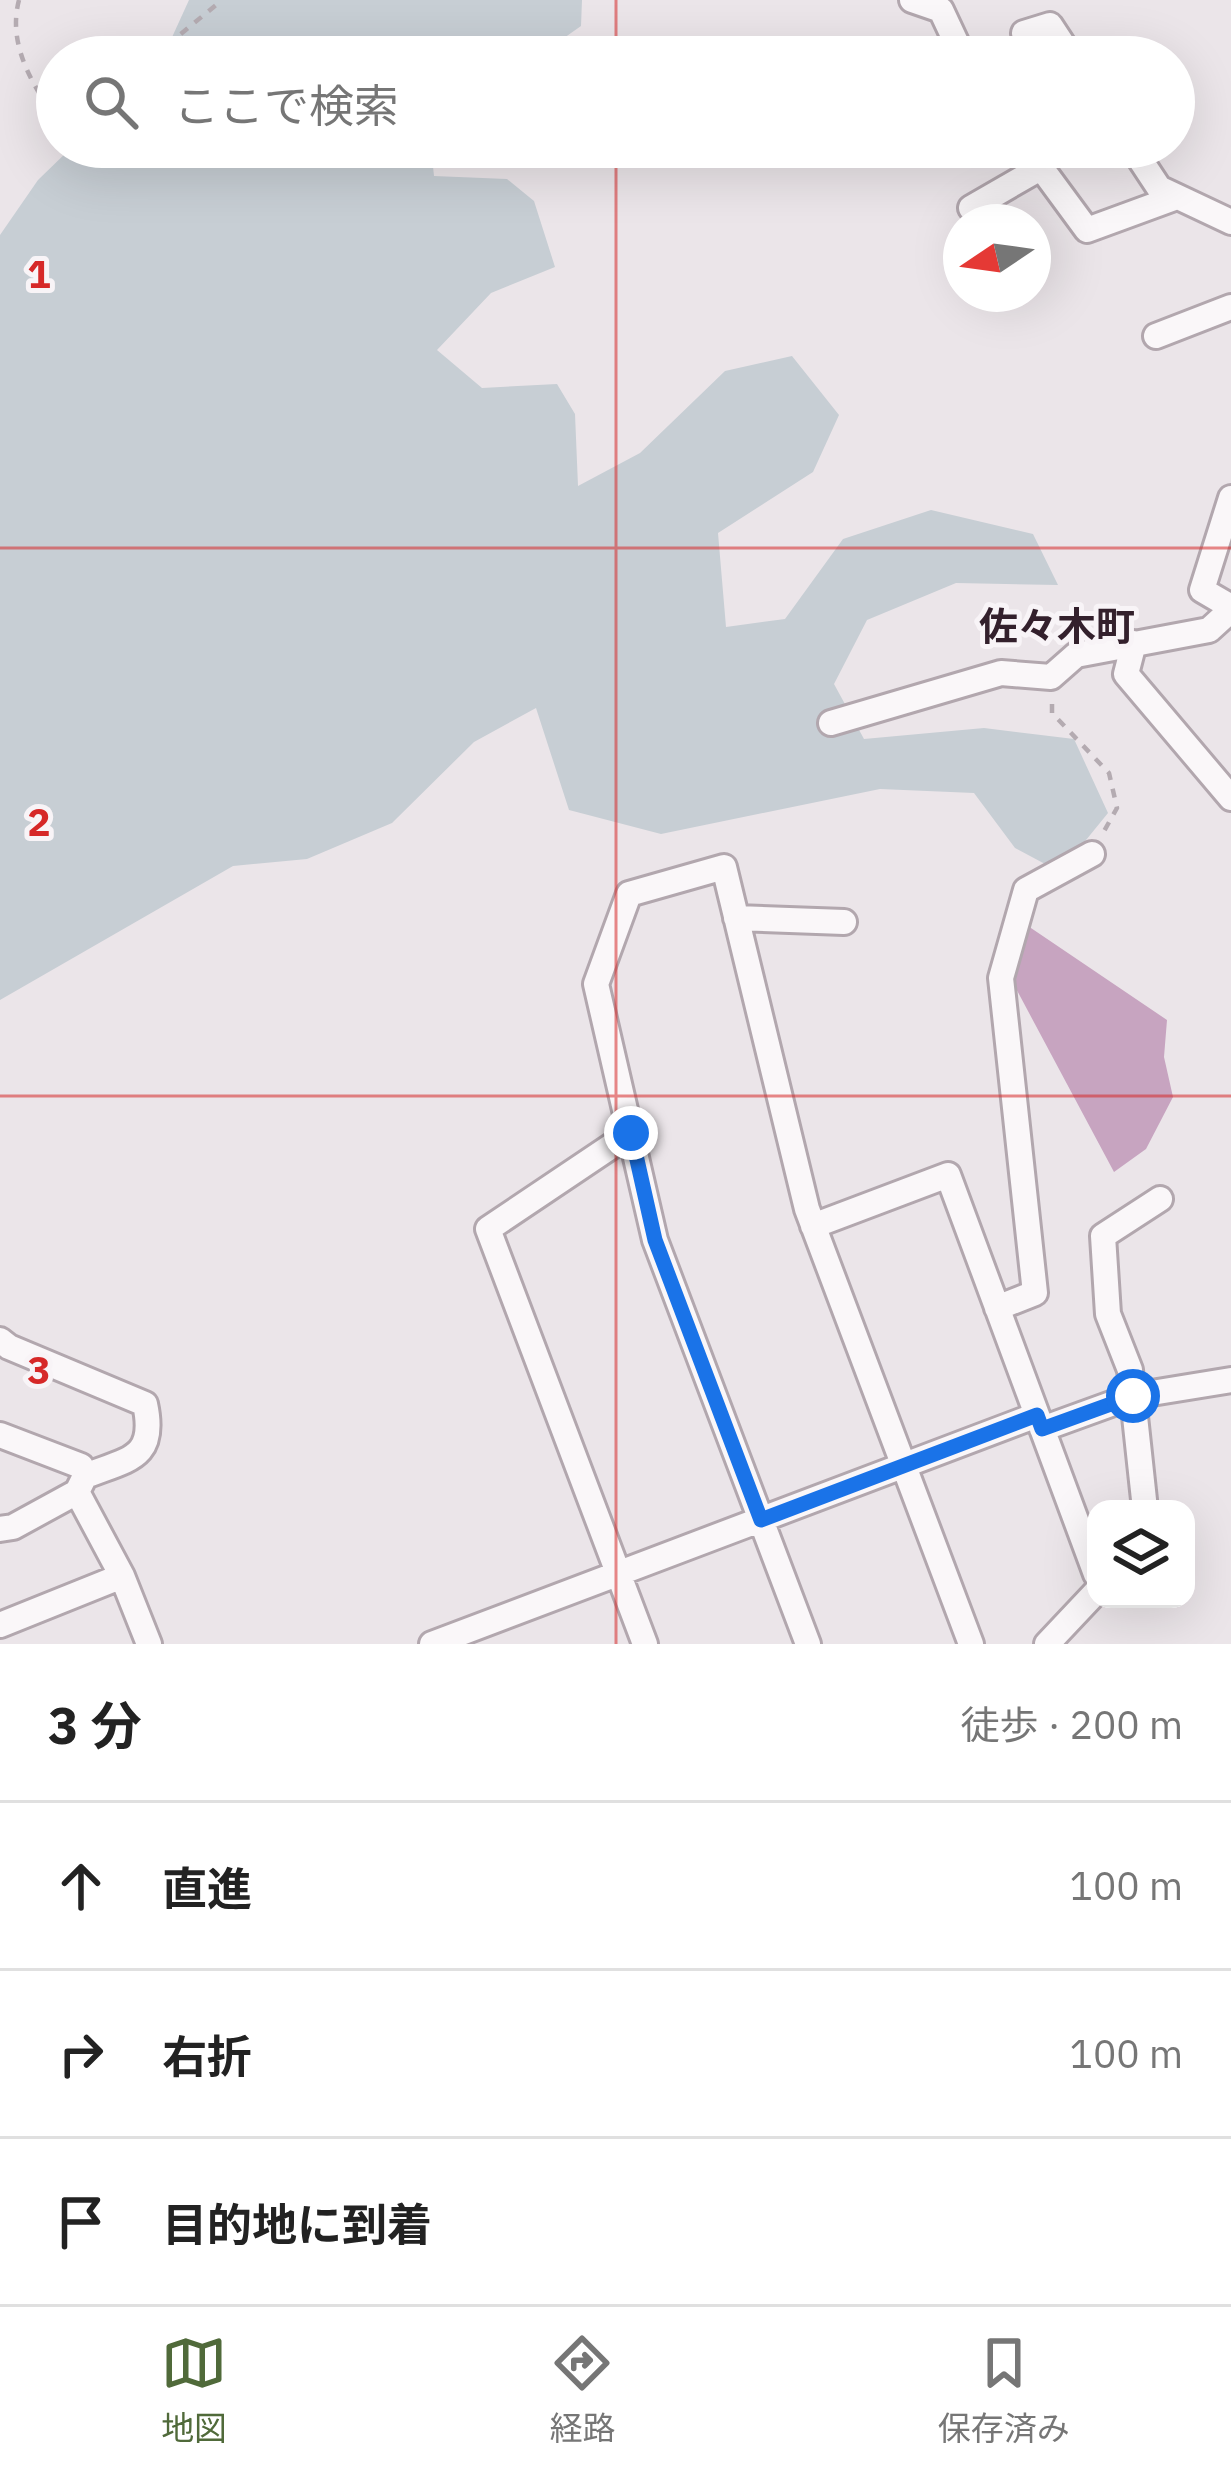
<!DOCTYPE html>
<html lang="ja">
<head>
<meta charset="utf-8">
<style>
  :root { --surface:#fff; --page:#f6f6f6; --text:#222; --muted:#767676; --line:#e0e0e0; --accent:#506a3a }
  body { margin:0; font-family:"IBM Plex Sans","Noto Sans JP",sans-serif; background:var(--page); color:var(--text) }
  .controls { position:absolute; right:36px; bottom:36px; display:grid; overflow:hidden; border-radius:24px; box-shadow:0 12px 48px #0002 }
  .controls button { width:108px; height:108px; display:grid; place-items:center; padding:0; border:0; border-bottom:3px solid var(--line); background:var(--surface); color:var(--text); font:60px sans-serif }
  .compass { position:absolute; left:943px; top:204px; width:108px; height:108px; border-radius:50%; background:var(--surface); box-shadow:0 12px 48px #0002; rotate:257deg }
  .stop { position:absolute; width:36px; height:36px; margin:-27px; border:9px solid #1a73e8; border-radius:50%; background:#fff }
  .stop.end { background:#1a73e8; border-color:#fff; box-shadow:0 3px 12px #0008 }
  .list { margin:0; padding:0; list-style:none }
  h2 { display:flex; justify-content:space-between; align-items:center; height:156px; margin:0; padding:0 48px; font-size:51px }
  h2 small { font-size:39px; font-weight:400; color:var(--muted) }
  .list li { display:grid; grid-template-columns:78px 1fr auto; gap:36px; align-items:center; box-sizing:border-box; height:168px; padding:0 48px; border-top:3px solid var(--line) }
  .list b { display:block; font-size:45px; white-space:nowrap }
  .list em { font-size:39px; font-style:normal; color:var(--muted) }
  .icon { flex:none; width:66px; height:66px; fill:none; stroke:currentColor; stroke-width:2; stroke-linecap:round; stroke-linejoin:round }
  .map { position:relative; flex:none; width:1231px; height:1644px; overflow:hidden }
  .search { position:absolute; background:var(--surface); box-shadow:0 12px 48px #0002; left:36px; right:36px; top:36px; height:132px; display:flex; align-items:center; gap:30px; box-sizing:border-box; padding:0 42px; border-radius:66px; color:var(--muted); font-size:45px }
  .sheet { height:660px; background:var(--surface) }
  nav { display:flex; justify-content:space-around; align-items:center; box-sizing:border-box; height:168px; border-top:3px solid var(--line); background:var(--surface); font-size:33px; color:var(--muted) }
  nav a { display:grid; justify-items:center; gap:6px }
  nav .on { color:var(--accent) }
  .map>svg:first-child { display:block }
</style>
</head>
<body>
<div class="map">
<svg width="1231" height="1644" viewBox="0 0 1231 1644">
  <rect width="100%" height="100%" fill="#ebe5e9"/>
  <!-- green -->
  <path fill="#c7ced4" d="M189,0H582L581,26L537,57H163Z
    M72,147H431L434,176L507,179L534,201L555,267L491,293L437,350L482,388L557,384L575,414L578,486L640,453L725,371L792,356L839,415L813,472L718,533L726,627L785,619L843,539L931,510L1033,534L1058,585L956,583L867,620L834,684L864,739L984,728L1074,739L1108,813L1060,872L1015,848L974,793L880,789L661,834L569,810L536,708L474,742L392,823L307,859L233,866L0,1000V235L38,180Z"/>
  <!-- water -->
  <path fill="#c7a4c0" d="M1028,926L1167,1020L1164,1057L1173,1097L1146,1149L1114,1172L1013,983Z"/>
  <g fill="none" stroke-linecap="round" stroke-linejoin="round">
    <defs>
      <path id="minor" d="M912,0L941,10L963,57
        M1024,33L1050,25L1071,57
        M1026,147L1087,230L1177,197
        M1132,147L1159,188L1231,222
        M971,208L1042,167
        M1156,336L1231,307
        M1231,498L1202,590L1231,607
        M1134,643L1126,674L1231,798
        M831,723L1001,673L1051,677L1076,655L1209,630L1231,610
        M736,918L844,922
        M631,1133L488,1229L645,1644
        M813,1226L948,1175L1096,1574
        M997,1308L1035,1293L1001,978L1026,890L1092,854
        M0,1340L9,1347L145,1404C157,1459 128,1459 85,1476L77,1492
        M1042,1429L1133,1396L1231,1380
        M0,1435L81,1466L85,1476
        M1145,1509L1130,1370L1108,1314L1103,1236L1160,1199
        M0,1529L13,1527L77,1492L122,1576L149,1644
        M0,1625L122,1576
        M432,1644L1037,1415
        M808,1644L655,1240L596,984L629,894L724,867L807,1209L971,1644
        M1047,1644L1096,1592"/>
    </defs>
    <!-- minor casing -->
    <use href="#minor" stroke="#b2a7ae" stroke-width="30"/>
    <!-- path -->
    <path stroke="#b4abb1" stroke-width="4.5" stroke-dasharray="9 9" stroke-linecap="butt" d="M19,0C7,45 33,85 57,121
      M153,57L222,0
      M1052,704V713L1109,773L1117,808L1103,833"/>
    <!-- minor -->
    <use href="#minor" stroke="#faf7f9" stroke-width="24"/>
  </g>
  <g fill="none" stroke-linecap="round" stroke-linejoin="round">
    <!-- route -->
    <path stroke="#1a73e8" stroke-width="15" d="M631,1133L655,1240L761,1520L1037,1415L1042,1429L1133,1396"/>
  </g>
  <!-- grid -->
  <path fill="none" stroke="#d62828" stroke-width="3" stroke-opacity="0.55" d="M616,0V57M616,147V1644M0,548H1231M0,1096H1231"/>
  <g text-anchor="middle" dominant-baseline="central" stroke-width="10" stroke-linejoin="round" paint-order="stroke">
    <!-- quarter labels -->
    <g font-size="39" font-weight="bold" fill="#33202c" stroke="#f8f4f7">
      <text x="1057" y="625">佐々木町</text>
    </g>
  </g>
  <g font-size="39" text-anchor="middle" font-weight="bold" fill="#d62828" stroke="#f8f4f7" stroke-width="10" stroke-linejoin="round" paint-order="stroke">
    <text x="39" y="288">1</text>
    <text x="39" y="836">2</text>
    <text x="39" y="1384">3</text>
  </g>
</svg>
<div class="controls">
<button><svg class="icon" aria-label="layers" viewBox="0 0 24 24"><path d="M12 4l9 5-9 5-9-5zM3 14l9 5 9-5"/></svg></button>
</div>
<svg class="compass" viewBox="-18 -18 36 36"><path d="M0-13l5 13h-10z" fill="#e53935"/><path d="M0 13l5-13h-10z" fill="#767676"/></svg>
<div class="stop" style="left:1133px;top:1396px"></div>
<div class="stop end" style="left:631px;top:1133px"></div>
<div class="search"><svg class="icon" aria-label="search" viewBox="0 0 24 24"><circle cx="10" cy="10" r="6"/><path d="M15 15l6 6"/></svg>ここで検索</div>
</div>
<section class="sheet">
<h2>3 分<small>徒歩 · 200 m</small></h2>
<ul class="list">
<li><svg class="icon" aria-label="ahead" viewBox="0 0 24 24"><path d="M12 20V5M6 11l6-6 6 6"/></svg><div><b>直進</b></div><em>100 m</em></li>
<li><svg class="icon" aria-label="right" viewBox="0 0 24 24"><path d="M7 20v-9h11M14 6l5 5-5 5"/></svg><div><b>右折</b></div><em>100 m</em></li>
<li><svg class="icon" aria-label="arrive" viewBox="0 0 24 24"><path d="M6 21V4h12l-3 4 3 4H6"/></svg><div><b>目的地に到着</b></div></li>
</ul>
</section>
<nav>
<a class="on"><svg class="icon" aria-label="map" viewBox="0 0 24 24"><path d="M3 6l6-2 6 2 6-2v14l-6 2-6-2-6 2zM9 4v14M15 6v14"/></svg>地図</a>
<a><svg class="icon" aria-label="directions" viewBox="0 0 24 24"><path d="M12 3l9 9-9 9-9-9zM9 14v-3h6M13 9l2 2-2 2"/></svg>経路</a>
<a><svg class="icon" aria-label="saved" viewBox="0 0 24 24"><path d="M7 4h10v16l-5-4-5 4z"/></svg>保存済み</a>
</nav>
</body>
</html>
